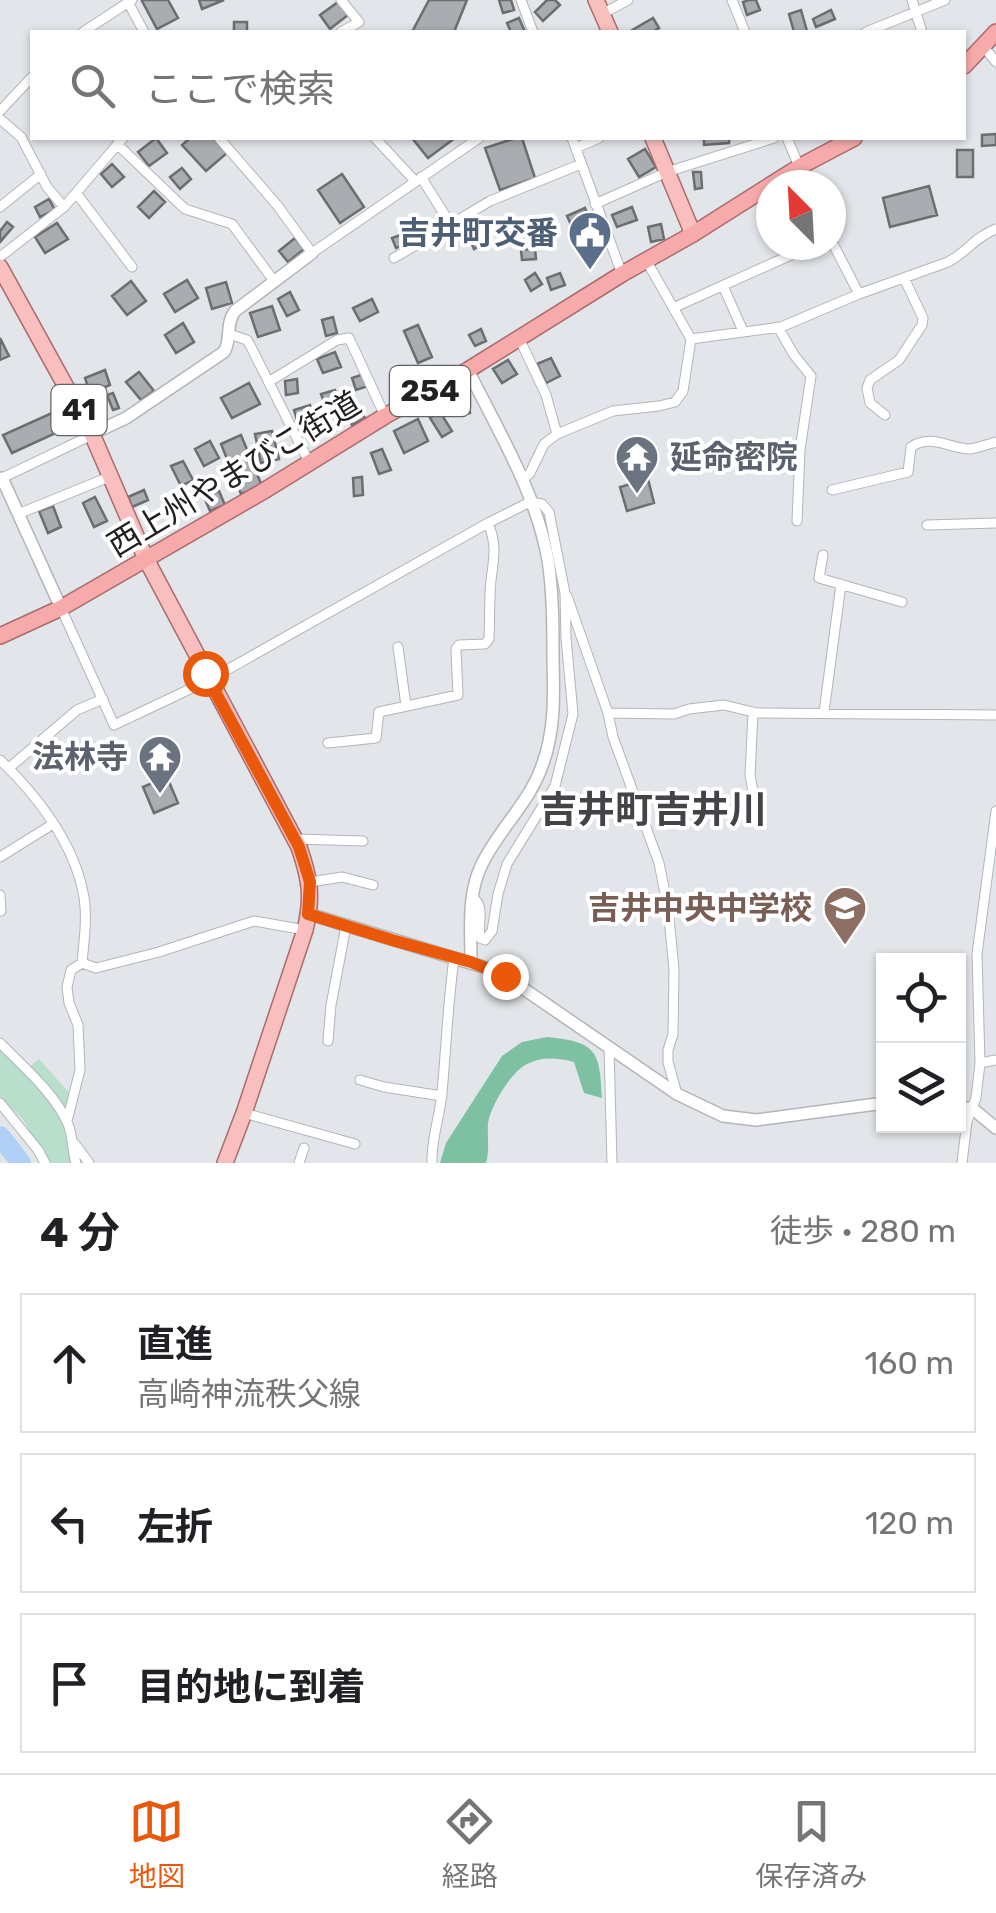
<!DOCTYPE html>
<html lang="ja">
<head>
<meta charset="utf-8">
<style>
  :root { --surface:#fff; --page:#f6f6f6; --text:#202124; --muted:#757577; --line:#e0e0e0; --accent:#ea580c }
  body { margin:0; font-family:Rubik,"Noto Sans JP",sans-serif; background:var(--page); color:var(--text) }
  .controls { position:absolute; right:30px; bottom:30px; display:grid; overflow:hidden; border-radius:0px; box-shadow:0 2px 8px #0004 }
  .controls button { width:90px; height:90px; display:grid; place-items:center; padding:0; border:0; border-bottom:2px solid var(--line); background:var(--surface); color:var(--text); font:50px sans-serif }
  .compass { position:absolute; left:756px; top:170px; width:90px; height:90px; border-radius:50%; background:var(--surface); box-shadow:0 2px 8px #0004; rotate:336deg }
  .stop { position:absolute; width:30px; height:30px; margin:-22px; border:8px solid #ea580c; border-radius:50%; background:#fff }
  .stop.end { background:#ea580c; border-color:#fff; box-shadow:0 2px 10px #0008 }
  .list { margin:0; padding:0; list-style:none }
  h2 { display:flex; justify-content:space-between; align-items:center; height:130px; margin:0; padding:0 40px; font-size:42px }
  h2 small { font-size:32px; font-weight:400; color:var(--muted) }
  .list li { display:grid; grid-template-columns:65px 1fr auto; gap:30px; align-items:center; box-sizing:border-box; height:140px; margin:0 20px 20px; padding:0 20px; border:2px solid var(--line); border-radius:0px }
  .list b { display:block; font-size:38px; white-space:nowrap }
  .list p { margin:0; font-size:32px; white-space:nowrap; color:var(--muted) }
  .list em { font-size:32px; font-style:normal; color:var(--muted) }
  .icon { flex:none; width:55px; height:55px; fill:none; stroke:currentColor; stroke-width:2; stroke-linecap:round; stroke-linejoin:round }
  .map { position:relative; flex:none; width:996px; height:1163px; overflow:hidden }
  .search { position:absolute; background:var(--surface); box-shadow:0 2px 8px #0004; left:30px; right:30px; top:30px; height:110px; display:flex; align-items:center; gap:25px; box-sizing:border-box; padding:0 35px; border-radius:0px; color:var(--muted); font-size:38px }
  .sheet { height:610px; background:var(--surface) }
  nav { display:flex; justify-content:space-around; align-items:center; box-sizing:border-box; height:140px; border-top:2px solid var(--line); background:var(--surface); font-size:28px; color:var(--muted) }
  nav a { display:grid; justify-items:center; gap:5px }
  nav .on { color:var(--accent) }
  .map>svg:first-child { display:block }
</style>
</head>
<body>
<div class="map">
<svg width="996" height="1163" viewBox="0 0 996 1163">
  <rect width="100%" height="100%" fill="#e2e5e9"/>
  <!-- green -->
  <path fill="#b7dfcb" d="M0,1048L23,1072L39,1059L70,1094L73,1163H49L22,1118L0,1097Z"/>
  <!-- forest -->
  <path fill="#7ec1a2" d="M547,1037C596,1042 600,1050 602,1098L584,1093L574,1062C559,1058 542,1056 527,1064C511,1072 491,1105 488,1123C487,1137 490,1149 486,1163H440L446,1143L502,1056L522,1042Z"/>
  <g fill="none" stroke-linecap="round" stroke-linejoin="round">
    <!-- river -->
    <path stroke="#b1d0f8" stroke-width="20" d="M0,1136L21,1163"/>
  </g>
  <!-- building -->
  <path fill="#a9acb0" stroke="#6b6e71" stroke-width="2.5" d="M144,0H168L178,18L157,29L142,1Z
    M199,0H224L202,9Z
    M429,0H467L454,32H412Z
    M499,0H511L514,10L503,13Z
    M547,0H555L560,5L543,21L535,12Z
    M749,0H756L760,10L747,15L743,2Z
    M338,2L348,15L330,29L320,15Z
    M801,10L807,31L794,32L789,14Z
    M831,10L835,19L816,27L813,19Z
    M519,18L525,32H511L507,23Z
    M653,18L659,28L652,32H629Z
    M234,22H247V32H234Z
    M996,134V145L982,146V135Z
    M156,138L167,153L149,166L138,152Z
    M190,138H213L227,153L206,171L182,145Z
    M412,138H455L428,158Z
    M516,138H522L535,178L500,190L485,148Z
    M704,138H729V143L704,145Z
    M645,149L656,167L639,177L628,159Z
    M957,150H973V177H957Z
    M112,164L124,177L112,187L101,174Z
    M182,168L191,179L180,189L170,177Z
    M693,172H701L702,188L695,189Z
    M342,174L364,207L340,223L318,190Z
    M929,186L937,215L890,227L883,198Z
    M154,191L165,202L149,218L138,207Z
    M49,199L55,210L40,217L35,207Z
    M632,207L637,220L617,227L612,215Z
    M585,208L590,221L573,229L567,216Z
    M478,219L488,242L474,249L464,225Z
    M7,222L13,227L0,242V231Z
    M57,223L68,239L45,253L35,237Z
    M661,224L664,239L651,242L648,227Z
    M417,229L421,239L396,248L392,238Z
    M295,238L304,249L288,262L279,251Z
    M535,249L536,259L522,260L521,250Z
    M535,273L542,284L531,291L525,280Z
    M560,273L565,285L551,290L547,278Z
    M187,280L198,298L175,312L164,294Z
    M131,281L146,301L127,315L112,296Z
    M226,282L232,303L212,309L206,288Z
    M290,292L299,310L287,316L278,299Z
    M372,299L378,312L360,321L353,308Z
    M272,306L280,330L258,337L250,313Z
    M333,317L337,333L326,336L322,320Z
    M183,323L194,342L176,353L165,335Z
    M418,325L432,357L418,363L404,331Z
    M481,329L486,341L475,346L469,335Z
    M0,338L9,356L0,360Z
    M335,352L341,367L323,373L317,359Z
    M551,358L560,376L546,383L537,364Z
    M508,360L517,374L502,383L493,369Z
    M105,370L110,385L90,393L85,378Z
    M139,372L154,391L141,400L126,382Z
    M364,374L368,386L356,390L352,378Z
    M297,379L298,393L286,395L285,381Z
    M249,383L260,404L232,418L221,398Z
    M335,390L338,401L325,405L321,394Z
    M113,393L119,408L113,410L107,395Z
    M468,398L470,413L455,415L453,400Z
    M99,399L105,415L96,419L89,403Z
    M355,400L365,418L352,425L342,408Z
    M310,405L314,418L298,423L294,410Z
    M61,409L69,427L12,453L3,435Z
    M440,412L452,431L442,437L430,418Z
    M418,419L428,441L404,453L394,431Z
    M272,431L279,459L261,463L255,434Z
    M241,435L262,486L241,494L221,444Z
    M210,441L219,458L204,466L195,449Z
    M382,449L391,470L379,474L371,453Z
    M183,461L193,480L181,486L171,466Z
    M362,477L363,495L354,496L353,478Z
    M648,479L654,503L627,511L620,487Z
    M144,490L148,500L132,507L128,497Z
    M219,491L225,505L210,511L204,497Z
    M95,497L107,521L94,527L83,503Z
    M53,506L61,527L48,533L39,511Z
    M167,777L178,803L154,813L143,787Z"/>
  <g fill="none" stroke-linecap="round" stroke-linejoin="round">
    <defs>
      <path id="minor" d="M521,0L533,32
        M732,0L745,32
        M912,0L922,32
        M128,2L144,32
        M602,14L628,0
        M83,32L132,0
        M341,32L359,22L341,0
        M866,32L945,0
        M983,46L996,62
        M0,111L32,77
        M0,119L21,137L47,187L64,207
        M219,138L277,205L312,253L479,138
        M375,138L415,181
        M572,138L622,274
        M787,138L807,185
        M117,144L185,209L232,224L274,281
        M576,148L599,138
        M421,177L451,225
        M77,194L132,267
        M595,204L667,172L774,138
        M0,207L41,174
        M831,240L859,294
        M0,257L64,207L123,138
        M394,258L490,201L581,164
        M723,286L743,331
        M673,308L813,245
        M778,327L794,355L811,376L800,450L797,521
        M229,334L247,340L250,345L309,462
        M519,338L546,395L557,434L544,444L530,473L522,480
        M691,339L781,327L859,294L948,262C967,252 975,237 996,229
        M270,381L337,340L349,338L385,416
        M885,415L870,403L867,388L870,380L899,360L922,325L923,318L904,278
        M557,434L613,411L659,406L675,402L683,391L691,339L646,260
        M0,479L92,435
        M832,490L908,472L911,447C931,433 950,449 970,449C978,448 988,444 996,442
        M18,514L109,477
        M927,525L996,523
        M823,555L819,578L902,602
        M567,596L608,713L613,737L659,863L668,908L674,969L673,1034L668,1050V1062L677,1094
        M61,608L114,725L209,680L488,523L530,502L542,504L549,512L565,593L566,638L573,714L555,786L507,864L498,894L492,931L485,940L480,938C477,924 486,906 472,897
        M398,647L406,706
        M824,712L841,584
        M608,713L674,714L689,709L724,705L757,713L996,715
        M328,743L376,738L379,712L458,695L456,649L459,645L485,644L489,639C490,619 489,599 491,580C494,558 497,544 488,523
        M0,760C36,794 73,842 83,892C88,915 84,940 82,963L71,970L67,987L69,1003L78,1025L80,1070L67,1121
        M9,768L77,710L103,699
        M708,809L757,811L750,776L753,712
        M295,839L363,841
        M0,857L53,824
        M310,882L342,877L373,885
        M0,895L1,911
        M82,963L96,968L159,952L254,921L305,930
        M328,1041L331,1005L346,926
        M0,1043C22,1065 56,1095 68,1124C73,1137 72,1150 76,1163
        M609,1047L612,1163
        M980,1063L996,1060
        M360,1080L384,1087L442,1096
        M0,1103L38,1150L45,1163
        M244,1113L355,1144
        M75,1144L89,1163
        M299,1163L304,1148
        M432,1163C431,1139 440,1116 442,1093C446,1048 448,1003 454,958
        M962,1163L967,1121L976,1098L980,1063L977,954L996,811"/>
      <path id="tertiary" d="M468,370C498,431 536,492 548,560C553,592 553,628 553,660C554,696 555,732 542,766C529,803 499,829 482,864C467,894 471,929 471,962
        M92,434L126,418L224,352C232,339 225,324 235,311L312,253
        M2,478L61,608
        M309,914L490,969L505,976L677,1094L723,1116L756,1120L884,1103
        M958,1107L973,1109L996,1128"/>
      <path id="primary" d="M596,0L610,32
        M653,138L693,234
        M0,267L92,434L146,559L299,847C310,879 313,897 305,930L244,1113L225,1163"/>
      <path id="trunk" d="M964,66L996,32
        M0,636L61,608L262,492L385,416L468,370L622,274L693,234L799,167L854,138"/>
    </defs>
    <!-- minor casing -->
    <use href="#minor" stroke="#b3b5b9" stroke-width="11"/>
    <!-- tertiary casing -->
    <use href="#tertiary" stroke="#b3b5b9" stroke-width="14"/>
    <!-- primary casing -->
    <use href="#primary" stroke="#aa6b6d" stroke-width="18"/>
    <!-- trunk casing -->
    <use href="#trunk" stroke="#aa6b6d" stroke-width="18"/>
    <!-- minor -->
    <use href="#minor" stroke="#fff" stroke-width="9"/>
    <!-- tertiary -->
    <use href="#tertiary" stroke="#fff" stroke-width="11"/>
    <!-- primary -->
    <use href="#primary" stroke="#f9bfbf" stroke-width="15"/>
    <!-- trunk -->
    <use href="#trunk" stroke="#f7aaaa" stroke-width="15"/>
  </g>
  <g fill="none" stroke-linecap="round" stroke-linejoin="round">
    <!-- route -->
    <path stroke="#ea580c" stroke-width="12" d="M205,673L299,847L310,882L308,914L392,940L471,962L505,976"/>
  </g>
  <!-- icons -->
  <defs>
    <symbol id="civic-pin" viewBox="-11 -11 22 30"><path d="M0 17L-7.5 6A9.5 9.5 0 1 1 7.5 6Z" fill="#5c6f8a" stroke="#fff"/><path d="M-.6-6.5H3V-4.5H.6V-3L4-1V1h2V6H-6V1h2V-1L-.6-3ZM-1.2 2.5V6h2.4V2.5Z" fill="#fff"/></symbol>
    <symbol id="temple-pin" viewBox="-11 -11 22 30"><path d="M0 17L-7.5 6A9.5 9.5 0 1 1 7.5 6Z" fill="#6b7280" stroke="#fff"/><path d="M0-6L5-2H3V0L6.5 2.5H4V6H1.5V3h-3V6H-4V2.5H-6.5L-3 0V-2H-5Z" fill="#fff"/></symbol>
    <symbol id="school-pin" viewBox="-11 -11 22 30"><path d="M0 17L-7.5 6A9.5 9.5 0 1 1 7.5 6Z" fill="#8d6e63" stroke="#fff"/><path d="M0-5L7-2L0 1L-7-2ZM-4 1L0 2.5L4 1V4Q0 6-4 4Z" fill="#fff"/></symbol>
  </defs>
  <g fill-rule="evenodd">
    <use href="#civic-pin" x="565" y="208" width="50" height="68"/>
    <use href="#temple-pin" x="612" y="432" width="50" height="68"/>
    <use href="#temple-pin" x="135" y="732" width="50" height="68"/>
    <use href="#school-pin" x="820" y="883" width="50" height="68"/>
  </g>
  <g text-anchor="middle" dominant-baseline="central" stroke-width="8" stroke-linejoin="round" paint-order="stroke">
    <!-- shield labels -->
    <g fill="#fff" stroke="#626364" stroke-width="2.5">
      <rect x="390" y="366" width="80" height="50" rx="8"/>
      <rect x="51.5" y="385" width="55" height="50" rx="8"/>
    </g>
    <g font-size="30" font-weight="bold" fill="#1f2022">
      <text x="430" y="391">254</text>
      <text x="79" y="410">41</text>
    </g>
    <!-- service labels -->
    <g font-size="32" font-weight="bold" fill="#4e5e75" stroke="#fff" text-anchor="end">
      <text x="558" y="233">吉井町交番</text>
    </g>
    <!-- worship labels -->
    <g font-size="32" font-weight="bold" fill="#5b616d" stroke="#fff" text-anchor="start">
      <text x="670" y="457">延命密院</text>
      <text x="128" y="757" text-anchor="end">法林寺</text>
    </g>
    <!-- street labels -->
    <g font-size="32" fill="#1f2022" stroke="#fff">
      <text transform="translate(234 474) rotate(-31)">西上州やまびこ街道</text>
    </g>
    <!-- education labels -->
    <g font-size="32" font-weight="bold" fill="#785e54" stroke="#fff" text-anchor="end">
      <text x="812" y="908">吉井中央中学校</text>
    </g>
    <!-- quarter labels -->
    <g font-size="38" font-weight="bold" fill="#424447" stroke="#fff">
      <text x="653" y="810">吉井町吉井川</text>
    </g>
  </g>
</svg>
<div class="controls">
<button><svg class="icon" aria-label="locate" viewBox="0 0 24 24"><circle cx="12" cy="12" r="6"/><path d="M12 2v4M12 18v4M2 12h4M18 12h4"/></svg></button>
<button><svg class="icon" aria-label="layers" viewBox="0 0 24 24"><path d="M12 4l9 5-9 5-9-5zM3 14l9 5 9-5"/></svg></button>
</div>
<svg class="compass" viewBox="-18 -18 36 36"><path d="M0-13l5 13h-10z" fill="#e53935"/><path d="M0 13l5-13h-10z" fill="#757577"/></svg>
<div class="stop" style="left:205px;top:673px"></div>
<div class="stop end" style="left:505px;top:976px"></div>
<div class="search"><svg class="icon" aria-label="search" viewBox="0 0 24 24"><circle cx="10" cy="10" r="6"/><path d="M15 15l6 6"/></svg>ここで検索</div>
</div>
<section class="sheet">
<h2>4 分<small>徒歩 · 280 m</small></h2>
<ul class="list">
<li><svg class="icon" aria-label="ahead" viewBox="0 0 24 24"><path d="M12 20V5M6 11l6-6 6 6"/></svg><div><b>直進</b><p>高崎神流秩父線</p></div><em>160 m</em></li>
<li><svg class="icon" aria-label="left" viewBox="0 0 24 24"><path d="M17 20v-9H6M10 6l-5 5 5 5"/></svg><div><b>左折</b></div><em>120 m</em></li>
<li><svg class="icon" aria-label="arrive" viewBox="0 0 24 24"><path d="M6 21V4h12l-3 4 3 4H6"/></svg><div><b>目的地に到着</b></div></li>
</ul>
</section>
<nav>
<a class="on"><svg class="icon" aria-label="map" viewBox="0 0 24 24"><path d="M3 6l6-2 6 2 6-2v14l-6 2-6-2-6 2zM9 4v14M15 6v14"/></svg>地図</a>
<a><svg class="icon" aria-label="directions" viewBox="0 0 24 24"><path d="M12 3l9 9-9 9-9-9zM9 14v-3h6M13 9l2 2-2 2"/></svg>経路</a>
<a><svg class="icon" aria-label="saved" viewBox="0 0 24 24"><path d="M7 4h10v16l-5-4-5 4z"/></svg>保存済み</a>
</nav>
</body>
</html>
